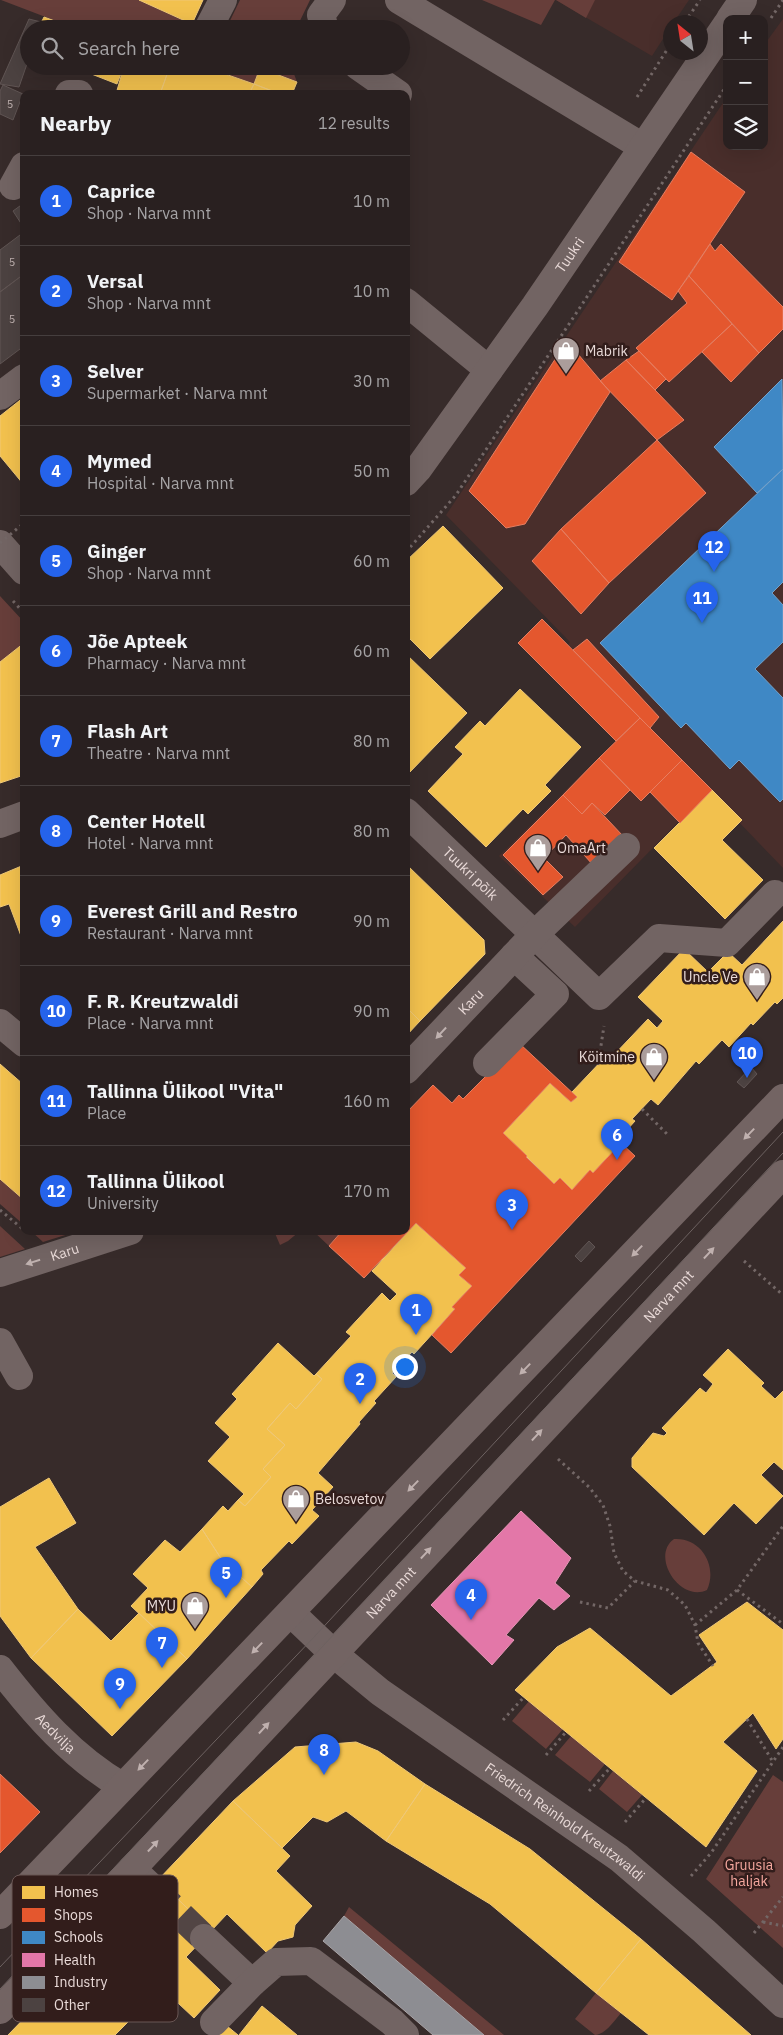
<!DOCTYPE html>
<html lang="en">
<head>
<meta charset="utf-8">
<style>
  :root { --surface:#292020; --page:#312829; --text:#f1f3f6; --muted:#a5a3a5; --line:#453e3e; --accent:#2563eb }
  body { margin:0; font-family:"IBM Plex Sans",sans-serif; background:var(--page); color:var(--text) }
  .controls { position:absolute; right:15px; top:15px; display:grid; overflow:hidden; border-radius:10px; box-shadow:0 5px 20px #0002 }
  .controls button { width:45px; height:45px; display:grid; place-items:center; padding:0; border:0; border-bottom:1px solid var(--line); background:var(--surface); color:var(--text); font:25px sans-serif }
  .compass { position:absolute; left:663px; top:15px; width:45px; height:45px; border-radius:50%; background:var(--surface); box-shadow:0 5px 20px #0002; rotate:330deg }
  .you { position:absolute; left:404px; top:1366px; width:18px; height:18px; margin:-12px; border:4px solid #fff; border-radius:50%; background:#1a73e8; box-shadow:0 0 0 8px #1a73e833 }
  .badge { display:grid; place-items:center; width:32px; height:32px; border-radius:50%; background:var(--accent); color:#fff; font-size:16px; font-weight:700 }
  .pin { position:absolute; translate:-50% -41px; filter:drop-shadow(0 1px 2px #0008) }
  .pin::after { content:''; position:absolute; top:26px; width:18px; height:15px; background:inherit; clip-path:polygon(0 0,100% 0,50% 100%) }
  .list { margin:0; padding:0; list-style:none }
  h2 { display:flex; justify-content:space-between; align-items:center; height:65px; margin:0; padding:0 20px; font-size:21px }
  h2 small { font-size:16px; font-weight:400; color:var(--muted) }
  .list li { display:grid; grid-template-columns:32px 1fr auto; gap:15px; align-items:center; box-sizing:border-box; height:90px; padding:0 20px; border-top:1px solid var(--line) }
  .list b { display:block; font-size:19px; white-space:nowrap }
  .list p { margin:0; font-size:16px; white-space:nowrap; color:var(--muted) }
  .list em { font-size:16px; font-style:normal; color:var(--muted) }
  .icon { flex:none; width:28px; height:28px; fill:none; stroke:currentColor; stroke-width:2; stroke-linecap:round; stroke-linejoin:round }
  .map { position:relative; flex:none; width:783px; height:2035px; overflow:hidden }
  .search { position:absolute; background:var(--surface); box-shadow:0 5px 20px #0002; left:20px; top:20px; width:390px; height:55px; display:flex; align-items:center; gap:12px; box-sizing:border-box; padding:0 18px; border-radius:28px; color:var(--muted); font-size:19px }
  .panel { position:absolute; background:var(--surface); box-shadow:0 5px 20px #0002; left:20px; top:90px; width:390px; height:1145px; border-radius:10px }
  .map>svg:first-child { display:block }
</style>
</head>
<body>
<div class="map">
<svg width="783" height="2035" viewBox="0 0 783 2035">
  <rect width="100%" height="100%" fill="#372b2a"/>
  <!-- built -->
  <path fill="#492e2b" d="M556,0H689L674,22H670V28L652,56Z
    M783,19V868L709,791L575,927L499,856L639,718L568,645L570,642L446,515L727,97V146H764V45Z"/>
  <!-- green -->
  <path fill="#673e3a" d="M1,0H139L192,24L189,29H77Z
    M240,0H310L296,29H226Z
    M482,0H555L541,25Z
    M556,0H595L586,18Z
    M202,66H291L297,82L260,68L254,84Z
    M0,596L24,622V643L0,662Z
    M0,1179L24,1200V1225L0,1204Z
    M0,1226L25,1249L0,1257Z
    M31,1231H78L43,1242Z
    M274,1231H300L288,1241L280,1245Z
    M313,1231H342L329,1246Z
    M674,1539C701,1537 718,1566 707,1590C680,1603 650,1556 674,1539Z
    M529,1701L563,1729L546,1749L512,1721Z
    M571,1736L605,1764L590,1782L555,1755Z
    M613,1771L642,1795L627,1812L599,1789Z
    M773,1775L783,1782V1948L706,1879Z
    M349,1907L504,2035H484L344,1916Z
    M596,1993L621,2013C614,2021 606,2034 595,2035L575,2019Z"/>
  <!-- homes -->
  <path fill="#f2c14e" stroke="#efc877" d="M139,0H203L192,24Z
    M44,17L77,29H38Z
    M71,66H124L117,84Z
    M124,66H170L160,94H116Z
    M170,66H202L254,84L249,94H160Z
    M260,68L297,82L292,94H280L254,84Z
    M254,84L280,94H249Z
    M24,397V485L0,456V416Z
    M443,526L503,588L430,659L406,635V561Z
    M24,643V775L0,783V662Z
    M406,654L467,713L410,772L406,768Z
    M520,689L581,747L545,785L551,791L528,814L523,809L486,847L428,791L463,754L455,747L480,721L485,726Z
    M712,790L742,820L722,840L763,880L725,919L654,848Z
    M24,865V944L9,904L0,907V875Z
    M407,865L484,940L485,954L420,1021L406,1007V956L409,952L406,950Z
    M783,921V998L777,1004L775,1002L753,1025L751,1023L729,1047L722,1040L699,1064L696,1061L658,1105L651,1099L632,1119L635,1121L618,1140L621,1143L593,1173L590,1170L572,1190L560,1178L554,1184L503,1133L550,1083L571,1102L577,1097L572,1092L607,1055L611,1058L648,1019L657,1028L663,1021L638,997L684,949L708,972L728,952L742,965Z
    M406,1007L420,1021L406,1036Z
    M0,1064L24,1085V1200L0,1179Z
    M416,1223L466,1268L459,1275L472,1286L452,1307L455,1309L414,1354L412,1352L392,1373L396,1377L374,1401L376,1403L359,1422L360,1424L318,1473L333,1487L312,1510L319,1516L292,1544L289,1541L261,1570L263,1574L252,1587L222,1560L202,1529L223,1506L228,1511L238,1500L245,1506L271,1477L263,1469L285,1445L267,1429L290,1403L296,1409L322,1379L316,1374L351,1336L346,1332L382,1293L390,1301L397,1294L372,1271Z
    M278,1343L314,1376L316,1374L322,1379L296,1409L290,1403L267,1429L285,1445L263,1469L271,1477L245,1506L238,1500L244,1494L208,1461L230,1437L215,1423L237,1399L232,1394Z
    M728,1349L764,1383L761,1386L775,1399L783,1391V1470L774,1462L761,1475L783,1496L756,1524L734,1503L704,1535L632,1467V1458L653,1433L664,1436L667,1433L662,1428L700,1388L706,1393L713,1384L703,1375Z
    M49,1478L76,1523L35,1547L78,1609L31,1658L0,1616V1507Z
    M202,1529L222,1560L252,1587L187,1659L131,1606L148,1588L133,1574L165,1540L180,1552Z
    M747,1602L783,1630V1739L776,1749L753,1713L723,1742L757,1771L706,1847L515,1690L557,1647L590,1628L671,1696L717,1662L699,1635Z
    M78,1609L111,1641L139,1613L187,1659L112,1736L31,1658Z
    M356,1742L378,1751L425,1784L386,1841L346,1811L327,1822L313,1817L282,1848L233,1801L295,1747Z
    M425,1784L530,1849L641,1939L596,1993L490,1904L386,1841Z
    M233,1801L290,1856L276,1871L312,1906L295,1925L293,1937L278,1941L267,1953L227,1914L211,1931L158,1880Z
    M158,1880L211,1931L186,1957L220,1990L194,2018L162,1988L134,2016L78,1963Z
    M641,1939L751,2035H649L596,1993Z
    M78,1963L134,2016L115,2035H8Z
    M262,2006L297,2035H239Z
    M227,2026L238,2035H219Z"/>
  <!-- shops -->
  <path fill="#e4572e" stroke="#e67e61" d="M691,152L745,192L672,300L619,262Z
    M710,244L715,251L721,244L783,307V329L759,353L689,276Z
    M689,276L732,324L669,382L636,348L687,303L678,291Z
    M732,324L759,353L731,382L702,352Z
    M567,341L610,392L525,524L506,528L469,491Z
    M639,351L666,379L655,390L626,360Z
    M626,360L684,420L657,440L600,381Z
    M657,440L706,493L609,583L561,529Z
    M561,529L609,583L581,614L532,561Z
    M542,619L640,718L616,741L518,643Z
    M587,639L659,717L650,728L573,650Z
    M640,718L682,760L641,801L599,758Z
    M599,758L630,790L605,815L592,803L582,814L563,795Z
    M682,760L712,790L680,823L650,792Z
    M563,795L582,814L592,803L623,836L593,865L566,835L544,858L563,877L543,895L503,855Z
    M519,1043L577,1097L571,1102L550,1083L503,1133L527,1156L526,1157L554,1184L560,1178L572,1190L590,1170L593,1173L621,1143L635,1156L451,1353L432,1335L455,1309L452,1307L472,1286L459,1275L466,1268L416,1223L364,1278L329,1246L342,1231H406V1113L433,1085L452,1103L459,1095L463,1099Z
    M0,1774L40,1812L0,1853Z"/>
  <!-- schools -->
  <path fill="#3f88c5" stroke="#72a1cb" d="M782,379L783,469L757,493L714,447Z
    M783,469V582L772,593L783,605V642L755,669L783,698V799L780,802L739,760L730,769L686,723L681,728L600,643Z"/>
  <!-- health -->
  <path fill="#e377a8" stroke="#e595b6" d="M521,1511L571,1558L555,1583L570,1596L554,1610L539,1598L506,1635L514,1640L492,1665L431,1605Z"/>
  <!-- industry -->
  <path fill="#8d8d92" stroke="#a9a4a7" d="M344,1916L484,2035H433L323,1941Z"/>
  <!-- building -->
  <path fill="#4c4241" stroke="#605554" d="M29,19L41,22L38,29H29V58L19,87L0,84Z
    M3,85L23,94L13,120L0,114V91Z
    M24,203V228L13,211Z
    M24,232V274L0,292V250Z
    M24,274V346L0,364V292Z
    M751,1067L757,1074L744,1088L737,1082Z
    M589,1241L595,1247L581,1262L575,1256Z"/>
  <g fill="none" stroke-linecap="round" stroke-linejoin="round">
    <!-- minor-tunnel -->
    <path stroke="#524544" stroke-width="28" stroke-dasharray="28 14" stroke-linecap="butt" d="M151,1887L204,1938"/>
    <!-- path -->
    <path stroke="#736766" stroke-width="3" stroke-dasharray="2.5 4" stroke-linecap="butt" d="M771,18L783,0
      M685,22L700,0
      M637,97L670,45
      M406,552L456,495L727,85
      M13,601L24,613
      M598,1065L604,1026
      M642,1109L669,1136
      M0,1210L24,1230
      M744,1261L783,1295
      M558,1459L589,1487L603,1505L610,1526L614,1553L623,1571L635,1581L668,1590L685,1605L695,1625L698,1643L713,1666
      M737,1590L783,1624
      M580,1602L608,1608L635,1581
      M695,1625L737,1590L783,1526
      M747,1719L773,1762
      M503,1720L524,1697
      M546,1755L566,1732
      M589,1791L610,1768
      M625,1822L646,1798
      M691,1876L711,1853L783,1747
      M763,1922L783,1926
      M754,1933L783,1897"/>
    <!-- minor -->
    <g stroke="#726463" stroke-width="28">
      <path d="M399,0L643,147"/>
      <path d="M730,19L743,0"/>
      <path d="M208,29L223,0"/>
      <path d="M325,29L321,15L332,0"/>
      <path d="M358,66L398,94"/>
      <path d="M69,94H79"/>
      <path d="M13,186L24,166"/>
      <path d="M406,302L489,370"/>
      <path d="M0,396L24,378"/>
      <path id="s1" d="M406,482L418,469L535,306L727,24"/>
      <path d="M0,544L24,571"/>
      <path id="s2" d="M406,812L599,996L659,938L727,943L775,894"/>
      <path d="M0,824L24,815"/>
      <path d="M0,1023L24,1043"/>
      <path d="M487,1063L555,994L514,956"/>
      <path id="s3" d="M406,1070L535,934L626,847"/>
      <path id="s4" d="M0,1273L130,1231"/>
      <path d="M0,1342L19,1376"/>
      <path id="s5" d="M291,1613L334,1654L380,1692L619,1858L704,1931L783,2004"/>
      <path id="s6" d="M0,1669C35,1714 72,1757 122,1786"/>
      <path d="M132,1869L151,1887"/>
      <path d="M204,1938L252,1983"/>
      <path d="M214,2022L252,1983L276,1962L311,1961L392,2022L405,2035"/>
    </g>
    <!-- major -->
    <g stroke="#736463" stroke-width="28">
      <path d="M0,1915L783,1098"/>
      <path id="s7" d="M0,2010L783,1174"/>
    </g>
    <!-- tram -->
    <path stroke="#6d6261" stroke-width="1" d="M0,1967L315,1636L783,1132
      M0,1989L324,1645L783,1153"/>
    <!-- path-bridge -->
    <path stroke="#736766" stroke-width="3" stroke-dasharray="2.5 4" stroke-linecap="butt" d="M0,543L24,523"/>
  </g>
  <!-- one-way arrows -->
  <defs><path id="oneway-solid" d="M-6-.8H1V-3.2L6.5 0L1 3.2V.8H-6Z" transform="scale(1.25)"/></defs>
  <g fill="#bfb1af">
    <use href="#oneway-solid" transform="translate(441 1033) rotate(133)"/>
    <use href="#oneway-solid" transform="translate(33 1262) rotate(162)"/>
  </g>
  <g fill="#c0b1af">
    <use href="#oneway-solid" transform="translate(749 1134) rotate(134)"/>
    <use href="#oneway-solid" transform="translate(637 1251) rotate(134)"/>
    <use href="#oneway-solid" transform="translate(709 1253) rotate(-47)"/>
    <use href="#oneway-solid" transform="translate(525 1369) rotate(134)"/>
    <use href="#oneway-solid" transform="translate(537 1435) rotate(-47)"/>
    <use href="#oneway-solid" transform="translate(413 1486) rotate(134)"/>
    <use href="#oneway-solid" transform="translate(426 1553) rotate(-47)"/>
    <use href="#oneway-solid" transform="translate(257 1648) rotate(134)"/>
    <use href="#oneway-solid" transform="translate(264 1728) rotate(-47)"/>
    <use href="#oneway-solid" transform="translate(143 1765) rotate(134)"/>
    <use href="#oneway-solid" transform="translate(153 1846) rotate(-47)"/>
  </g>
  <!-- icons -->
  <defs>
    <symbol id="shop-pin" viewBox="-11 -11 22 30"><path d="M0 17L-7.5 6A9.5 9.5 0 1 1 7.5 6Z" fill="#ab9d9b" stroke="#321d1b"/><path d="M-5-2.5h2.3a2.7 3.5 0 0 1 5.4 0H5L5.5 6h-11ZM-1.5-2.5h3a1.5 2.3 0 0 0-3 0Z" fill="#fff"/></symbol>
  </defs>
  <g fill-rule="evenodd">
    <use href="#shop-pin" x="550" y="335" width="32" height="43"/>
    <use href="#shop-pin" x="522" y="832" width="32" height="43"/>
    <use href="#shop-pin" x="741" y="961" width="32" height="43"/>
    <use href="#shop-pin" x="638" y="1041" width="32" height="43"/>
    <use href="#shop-pin" x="280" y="1483" width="32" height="43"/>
    <use href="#shop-pin" x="179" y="1590" width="32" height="43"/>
  </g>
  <g text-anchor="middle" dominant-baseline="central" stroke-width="5" stroke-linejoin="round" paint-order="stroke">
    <!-- number labels -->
    <g font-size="11" fill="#c2b4b2">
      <text x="10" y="104">5</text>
      <text x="12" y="262">5</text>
      <text x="12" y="319">5</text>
    </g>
    <!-- street labels -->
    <g font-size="14" fill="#e9dad8" stroke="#321d1b">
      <text stroke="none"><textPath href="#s1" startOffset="280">Tuukri</textPath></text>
      <text stroke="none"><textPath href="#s2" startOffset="89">Tuukri põik</textPath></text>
      <text stroke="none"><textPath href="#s3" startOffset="94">Karu</textPath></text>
      <text stroke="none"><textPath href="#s4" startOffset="68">Karu</textPath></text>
      <text stroke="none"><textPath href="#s7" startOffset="978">Narva mnt</textPath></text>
      <text stroke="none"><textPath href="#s7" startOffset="572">Narva mnt</textPath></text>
      <text stroke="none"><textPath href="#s6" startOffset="85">Aedvilja</textPath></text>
      <text stroke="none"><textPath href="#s5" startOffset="345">Friedrich Reinhold Kreutzwaldi</textPath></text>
    </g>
    <!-- poi labels -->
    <g font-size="14" fill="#e9dad8" stroke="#321d1b" text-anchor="start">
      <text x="585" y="351">Mabrik</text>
      <text x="557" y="848">OmaArt</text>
      <text x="738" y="977" text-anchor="end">Uncle Ve</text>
      <text x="635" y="1057" text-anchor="end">Köitmine</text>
      <text x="315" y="1499">Belosvetov</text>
      <text x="176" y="1606" text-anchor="end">MYU</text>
    </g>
    <!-- park labels -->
    <g font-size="14" fill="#f6a89f" stroke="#321d1b">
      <text x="749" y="1865">Gruusia<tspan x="749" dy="16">haljak</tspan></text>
    </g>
  </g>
  <!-- legend -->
  <rect x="12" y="1875" width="166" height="147" rx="8" fill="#321d1b" stroke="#695654" stroke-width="1"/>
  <rect x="22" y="1886" width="23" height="13" fill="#f2c14e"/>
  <rect x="22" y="1908" width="23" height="14" fill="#e4572e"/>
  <rect x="22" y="1931" width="23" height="13" fill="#3f88c5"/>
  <rect x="22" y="1953" width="23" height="14" fill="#e377a8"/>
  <rect x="22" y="1976" width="23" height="13" fill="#8d8d92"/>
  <rect x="22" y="1998" width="23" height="14" fill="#4c4241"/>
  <g font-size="14" fill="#e9dad8">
    <text x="54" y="1897">Homes</text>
    <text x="54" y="1920">Shops</text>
    <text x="54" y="1942">Schools</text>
    <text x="54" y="1965">Health</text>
    <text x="54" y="1987">Industry</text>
    <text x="54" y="2010">Other</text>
  </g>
</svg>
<div class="controls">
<button>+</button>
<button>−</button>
<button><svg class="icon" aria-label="layers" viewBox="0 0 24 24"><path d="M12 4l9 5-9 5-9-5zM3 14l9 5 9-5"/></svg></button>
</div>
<svg class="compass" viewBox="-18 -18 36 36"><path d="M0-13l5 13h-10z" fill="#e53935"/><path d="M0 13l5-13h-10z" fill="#a5a3a5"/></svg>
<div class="you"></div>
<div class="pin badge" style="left:416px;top:1335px">1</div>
<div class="pin badge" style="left:360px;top:1404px">2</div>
<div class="pin badge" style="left:512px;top:1230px">3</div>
<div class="pin badge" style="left:471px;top:1620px">4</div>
<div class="pin badge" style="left:226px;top:1598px">5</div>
<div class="pin badge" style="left:617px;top:1160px">6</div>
<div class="pin badge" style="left:162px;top:1668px">7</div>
<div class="pin badge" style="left:324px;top:1775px">8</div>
<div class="pin badge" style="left:120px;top:1709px">9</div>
<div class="pin badge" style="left:747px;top:1078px">10</div>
<div class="pin badge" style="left:702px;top:623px">11</div>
<div class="pin badge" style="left:714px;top:572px">12</div>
<div class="search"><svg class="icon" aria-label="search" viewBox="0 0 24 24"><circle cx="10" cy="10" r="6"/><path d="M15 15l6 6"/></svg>Search here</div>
<section class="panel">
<h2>Nearby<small>12 results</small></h2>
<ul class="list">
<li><span class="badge">1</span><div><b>Caprice</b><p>Shop · Narva mnt</p></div><em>10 m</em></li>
<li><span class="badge">2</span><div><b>Versal</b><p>Shop · Narva mnt</p></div><em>10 m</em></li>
<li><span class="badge">3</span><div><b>Selver</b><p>Supermarket · Narva mnt</p></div><em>30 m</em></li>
<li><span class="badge">4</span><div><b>Mymed</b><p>Hospital · Narva mnt</p></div><em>50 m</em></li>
<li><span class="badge">5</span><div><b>Ginger</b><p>Shop · Narva mnt</p></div><em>60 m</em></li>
<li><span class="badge">6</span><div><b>Jõe Apteek</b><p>Pharmacy · Narva mnt</p></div><em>60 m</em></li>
<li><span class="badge">7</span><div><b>Flash Art</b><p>Theatre · Narva mnt</p></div><em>80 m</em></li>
<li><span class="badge">8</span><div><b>Center Hotell</b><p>Hotel · Narva mnt</p></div><em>80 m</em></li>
<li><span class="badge">9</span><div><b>Everest Grill and Restro</b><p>Restaurant · Narva mnt</p></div><em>90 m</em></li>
<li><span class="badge">10</span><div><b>F. R. Kreutzwaldi</b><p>Place · Narva mnt</p></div><em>90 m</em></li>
<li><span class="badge">11</span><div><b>Tallinna Ülikool &quot;Vita&quot;</b><p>Place</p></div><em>160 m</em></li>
<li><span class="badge">12</span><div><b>Tallinna Ülikool</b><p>University</p></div><em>170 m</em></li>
</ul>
</section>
</div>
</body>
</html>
